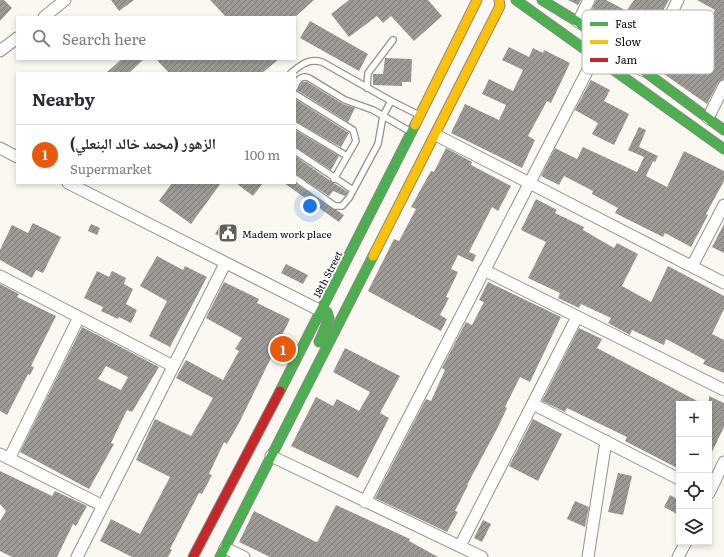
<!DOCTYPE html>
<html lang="en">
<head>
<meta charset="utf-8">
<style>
  :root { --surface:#fff; --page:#f7f7f7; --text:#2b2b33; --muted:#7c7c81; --line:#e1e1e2; --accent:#ea580c }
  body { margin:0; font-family:Literata,"Noto Naskh Arabic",serif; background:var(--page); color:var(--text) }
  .controls { position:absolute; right:12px; bottom:12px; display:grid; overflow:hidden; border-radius:0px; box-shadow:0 2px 6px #0003 }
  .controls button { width:36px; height:36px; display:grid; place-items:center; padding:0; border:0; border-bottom:1px solid var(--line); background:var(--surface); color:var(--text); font:20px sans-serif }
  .you { position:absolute; left:310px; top:206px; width:14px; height:14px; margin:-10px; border:3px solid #fff; border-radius:50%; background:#1a73e8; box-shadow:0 0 0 6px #1a73e833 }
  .badge { display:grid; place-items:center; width:26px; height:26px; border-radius:50%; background:var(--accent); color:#fff; font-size:13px; font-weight:700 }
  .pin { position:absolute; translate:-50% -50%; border:2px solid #fff; box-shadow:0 1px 4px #0006 }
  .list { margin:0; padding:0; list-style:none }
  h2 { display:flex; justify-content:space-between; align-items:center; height:52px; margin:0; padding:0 16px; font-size:17px }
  h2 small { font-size:13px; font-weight:400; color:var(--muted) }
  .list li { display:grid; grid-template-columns:26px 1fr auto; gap:12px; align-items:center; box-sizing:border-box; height:60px; padding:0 16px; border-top:1px solid var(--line) }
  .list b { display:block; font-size:15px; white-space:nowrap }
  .list p { margin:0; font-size:13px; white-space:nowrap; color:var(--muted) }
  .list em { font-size:13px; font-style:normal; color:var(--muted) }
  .icon { flex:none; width:22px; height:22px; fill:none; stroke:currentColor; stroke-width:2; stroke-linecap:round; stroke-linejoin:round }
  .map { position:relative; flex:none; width:724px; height:557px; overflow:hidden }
  .search { position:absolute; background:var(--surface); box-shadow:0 2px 6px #0003; left:16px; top:16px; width:280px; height:44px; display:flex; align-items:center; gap:10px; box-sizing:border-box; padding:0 14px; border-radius:0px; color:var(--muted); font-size:15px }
  .panel { position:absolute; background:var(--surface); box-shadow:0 2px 6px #0003; left:16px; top:72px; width:280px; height:112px; border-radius:0px }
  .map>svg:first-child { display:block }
</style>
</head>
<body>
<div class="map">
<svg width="724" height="557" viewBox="0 0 724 557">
  <defs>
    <pattern id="building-hatch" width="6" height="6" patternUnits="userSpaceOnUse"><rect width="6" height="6" fill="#9d9a96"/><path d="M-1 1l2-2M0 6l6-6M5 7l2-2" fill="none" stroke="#7e7c79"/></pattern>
  </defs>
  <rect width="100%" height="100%" fill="#faf8f0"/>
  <!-- building -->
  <path fill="url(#building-hatch)" fill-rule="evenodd" d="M0,0H4L12,8L0,21Z
    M111,0H134L119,11Z
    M210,0H314L295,17H226Z
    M349,0H428L442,16L414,41L391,16L383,23L377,16L349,37L331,14Z
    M568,0H581L578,5Z
    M596,0H606L625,10H627L634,0H669L639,52L612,36L615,30L589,16Z
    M697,0H724V79L718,83L707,104L654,67L679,27L684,14L708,24L715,10Z
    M310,21L368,54L359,71L300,38Z
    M509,47L529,57L533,48L543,53L544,50L570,63L551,103L547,101L528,136L535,140L522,168L451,133L465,104L499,120L506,105L482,94L489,79L513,91L523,70L502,60Z
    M385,58L412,59L411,82H402V86L373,85V74H383Z
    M122,59H144L129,73H106Z
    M156,59H279L262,73H169Z
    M591,80L610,90L604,101L629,114L614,145L592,134L598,123L575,110Z
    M302,82H307L343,104L355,108L348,122L297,90Z
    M295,99L349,133L341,147L295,121Z
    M639,127L646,130L639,147L658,156L655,162L653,161L646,176L667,187L684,151L724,171V181L706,214L708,215L691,247L665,233L663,237L615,213L618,208L592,194L593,191L564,176L559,185L541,176L555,148L577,159L583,147L637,172L644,157L628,150Z
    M295,130L339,156L331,170L295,147Z
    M446,148L472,162L471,165L511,186L498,211L492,207L469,252L476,255L473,262L458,255L451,269L458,272L446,297L449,298L440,315L447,319L441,331L368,291L394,239L399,241L416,209L411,207L431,171L434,172Z
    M295,156L332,182L348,192L345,196L333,191L329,196L295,174Z
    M172,183H221L191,224L159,201Z
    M236,183H263L253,196Z
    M284,183H295L344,215L339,222Z
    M536,199L557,210L555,213L584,227L583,230L614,248L617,243L638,254L622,286L651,302L668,266L724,296V309L712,334L724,340V373L703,364L705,360L666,339L664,345L632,330L630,335L608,323L611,318L581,304L579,308L558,298L560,293L528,278L546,242L521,230Z
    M33,223L61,237L43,273L36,270L32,278L0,260V250L12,225L28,233Z
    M91,224L100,228L97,235L88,231Z
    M724,224V253L712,247Z
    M219,227L235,235L232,242L215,234Z
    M157,256L183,270L185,266L207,277L170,347L149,336L167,301L140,286Z
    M286,264L308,275L303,284L281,273Z
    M97,271L109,277L112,271L126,278L124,284L133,289L126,304L137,310L131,323L119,317L118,319L101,311L103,307L84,298Z
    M224,282L259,299L257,303L290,319L239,423L227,444L224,442L209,474L212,475L202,494L199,493L170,549L172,550L168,557H132L100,541L111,519L140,534L170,477L136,460L155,419L191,436L213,398L176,378L186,360L223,380L239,351L235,349L242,338L206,318Z
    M488,282L561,317L530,382L520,377L505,407L507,408L497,429L467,485H468L455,511L458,512L447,532L375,498L426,399L431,401L445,370L442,368L466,322L472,325L484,302L479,300Z
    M0,284L19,294L17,297L56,316L31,366L34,367L30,375L28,374L7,415L0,411Z
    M82,327L159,367L132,412L127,410L111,443L114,444L89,489L20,452ZM106,366L128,377L121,390L98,379Z
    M579,328L602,339L597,348L703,404H679V469L625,441L627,437L567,408L565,412L542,401Z
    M345,348L400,376L380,413L389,418L358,478L291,446L316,397L333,406L337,399L359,411L370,392L333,372Z
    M709,396L724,403V427L709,458Z
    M533,419L562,434L538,481L509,466Z
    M0,471L52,496L55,491L87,506L76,526L73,524L57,557H12L0,551V521L6,511L0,504Z
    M618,473L632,476L623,515L608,512Z
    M670,495L679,500V510L677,514L664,507Z
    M575,501L589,507L585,527L567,519Z
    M336,505L410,539L409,541L438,557H270L239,542L254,511L316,542L318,541Z
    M483,520L491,524L482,542L474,538Z"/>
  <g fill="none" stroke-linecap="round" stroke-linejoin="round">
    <defs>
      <path id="lane" d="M291,73C301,65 308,58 322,62L391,101L419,115
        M295,87C297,80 301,75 309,78L345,100L373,110L411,132
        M367,88L368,73L393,40
        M295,94L353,130L356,141L334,179
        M295,125L347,156
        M295,151L353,190
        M295,178L335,206H342L349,198L378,144L383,116L391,101"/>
      <path id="street" d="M44,17L65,0
        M578,22L589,0
        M0,51L17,38
        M642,70L678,0
        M708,118L724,86
        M436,135L724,283
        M0,148L17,157
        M68,183L321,311
        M692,266L724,205
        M484,270L724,390
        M0,276L173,366
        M533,404L679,479
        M0,454L103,506
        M271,456L482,557
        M9,459L79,317
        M709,493L724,462
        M365,502L595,56
        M460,546L577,317
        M225,548L244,557
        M77,557L225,264
        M588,557L606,441
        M678,557L686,542"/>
      <path id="fast" d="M516,0L724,149
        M542,0L578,22L724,130
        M319,342L329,318L327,312L321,311
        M280,391L415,125
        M220,557L373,256"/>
      <path id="slow" d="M415,125L477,0
        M373,256L500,6L499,0"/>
      <path id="jam" d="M193,557L280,391"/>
    </defs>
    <!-- lane casing -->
    <use href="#lane" stroke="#93928f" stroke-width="8"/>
    <!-- street casing -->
    <use href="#street" stroke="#93928f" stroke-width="13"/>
    <!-- fast casing -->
    <use href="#fast" stroke="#8a8985" stroke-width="11"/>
    <!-- slow casing -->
    <use href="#slow" stroke="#8a8985" stroke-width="11"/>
    <!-- jam casing -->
    <use href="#jam" stroke="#8a8985" stroke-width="11"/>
    <!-- lane -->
    <use href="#lane" stroke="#fefefd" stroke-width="5.5"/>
    <!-- street -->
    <use href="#street" stroke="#fefefd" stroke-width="11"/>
    <!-- fast -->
    <use href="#fast" stroke="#4caf50" stroke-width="9"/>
    <!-- slow -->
    <use href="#slow" stroke="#ffc107" stroke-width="9"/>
    <!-- jam -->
    <use href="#jam" stroke="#c62828" stroke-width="9"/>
  </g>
  <!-- icons -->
  <defs>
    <symbol id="civic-square" viewBox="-11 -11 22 22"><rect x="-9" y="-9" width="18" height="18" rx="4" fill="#5f5f5c" stroke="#fff"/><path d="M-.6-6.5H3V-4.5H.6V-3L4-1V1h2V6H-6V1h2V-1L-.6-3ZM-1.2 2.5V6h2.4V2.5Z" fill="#fff"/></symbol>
  </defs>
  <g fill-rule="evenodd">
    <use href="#civic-square" x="217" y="222" width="22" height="22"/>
  </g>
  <g text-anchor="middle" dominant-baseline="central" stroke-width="4" stroke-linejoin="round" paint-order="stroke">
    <!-- poi labels -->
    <g font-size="10" fill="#0c0c0c" stroke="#fff" text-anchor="start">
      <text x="242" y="233">Madem work place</text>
    </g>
    <!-- street labels -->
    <g font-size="10" fill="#0c0c0c" stroke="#fff">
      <text transform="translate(327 274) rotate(-63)">18th Street</text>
    </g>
  </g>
  <!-- legend -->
  <rect x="582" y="10" width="132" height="64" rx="6" fill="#fff" stroke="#b6b6b6" stroke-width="1"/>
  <rect x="590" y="22" width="18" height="4" fill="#4caf50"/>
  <rect x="590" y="40" width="18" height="4" fill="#ffc107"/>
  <rect x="590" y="58" width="18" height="4" fill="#c62828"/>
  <g font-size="11" fill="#0c0c0c">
    <text x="615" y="28">Fast</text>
    <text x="615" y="46">Slow</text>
    <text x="615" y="64">Jam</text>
  </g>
</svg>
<div class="controls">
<button>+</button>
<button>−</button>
<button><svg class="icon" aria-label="locate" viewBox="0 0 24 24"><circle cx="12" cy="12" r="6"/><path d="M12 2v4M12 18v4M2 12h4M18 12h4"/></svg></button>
<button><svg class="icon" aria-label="layers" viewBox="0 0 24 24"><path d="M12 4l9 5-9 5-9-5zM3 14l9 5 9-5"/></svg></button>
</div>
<div class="you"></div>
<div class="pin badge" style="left:283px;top:349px">1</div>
<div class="search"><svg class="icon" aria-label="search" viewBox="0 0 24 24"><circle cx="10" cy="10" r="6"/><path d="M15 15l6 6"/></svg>Search here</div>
<section class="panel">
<h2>Nearby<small></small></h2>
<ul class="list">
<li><span class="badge">1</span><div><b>الزهور (محمد خالد البنعلي)</b><p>Supermarket</p></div><em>100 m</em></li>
</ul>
</section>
</div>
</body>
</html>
